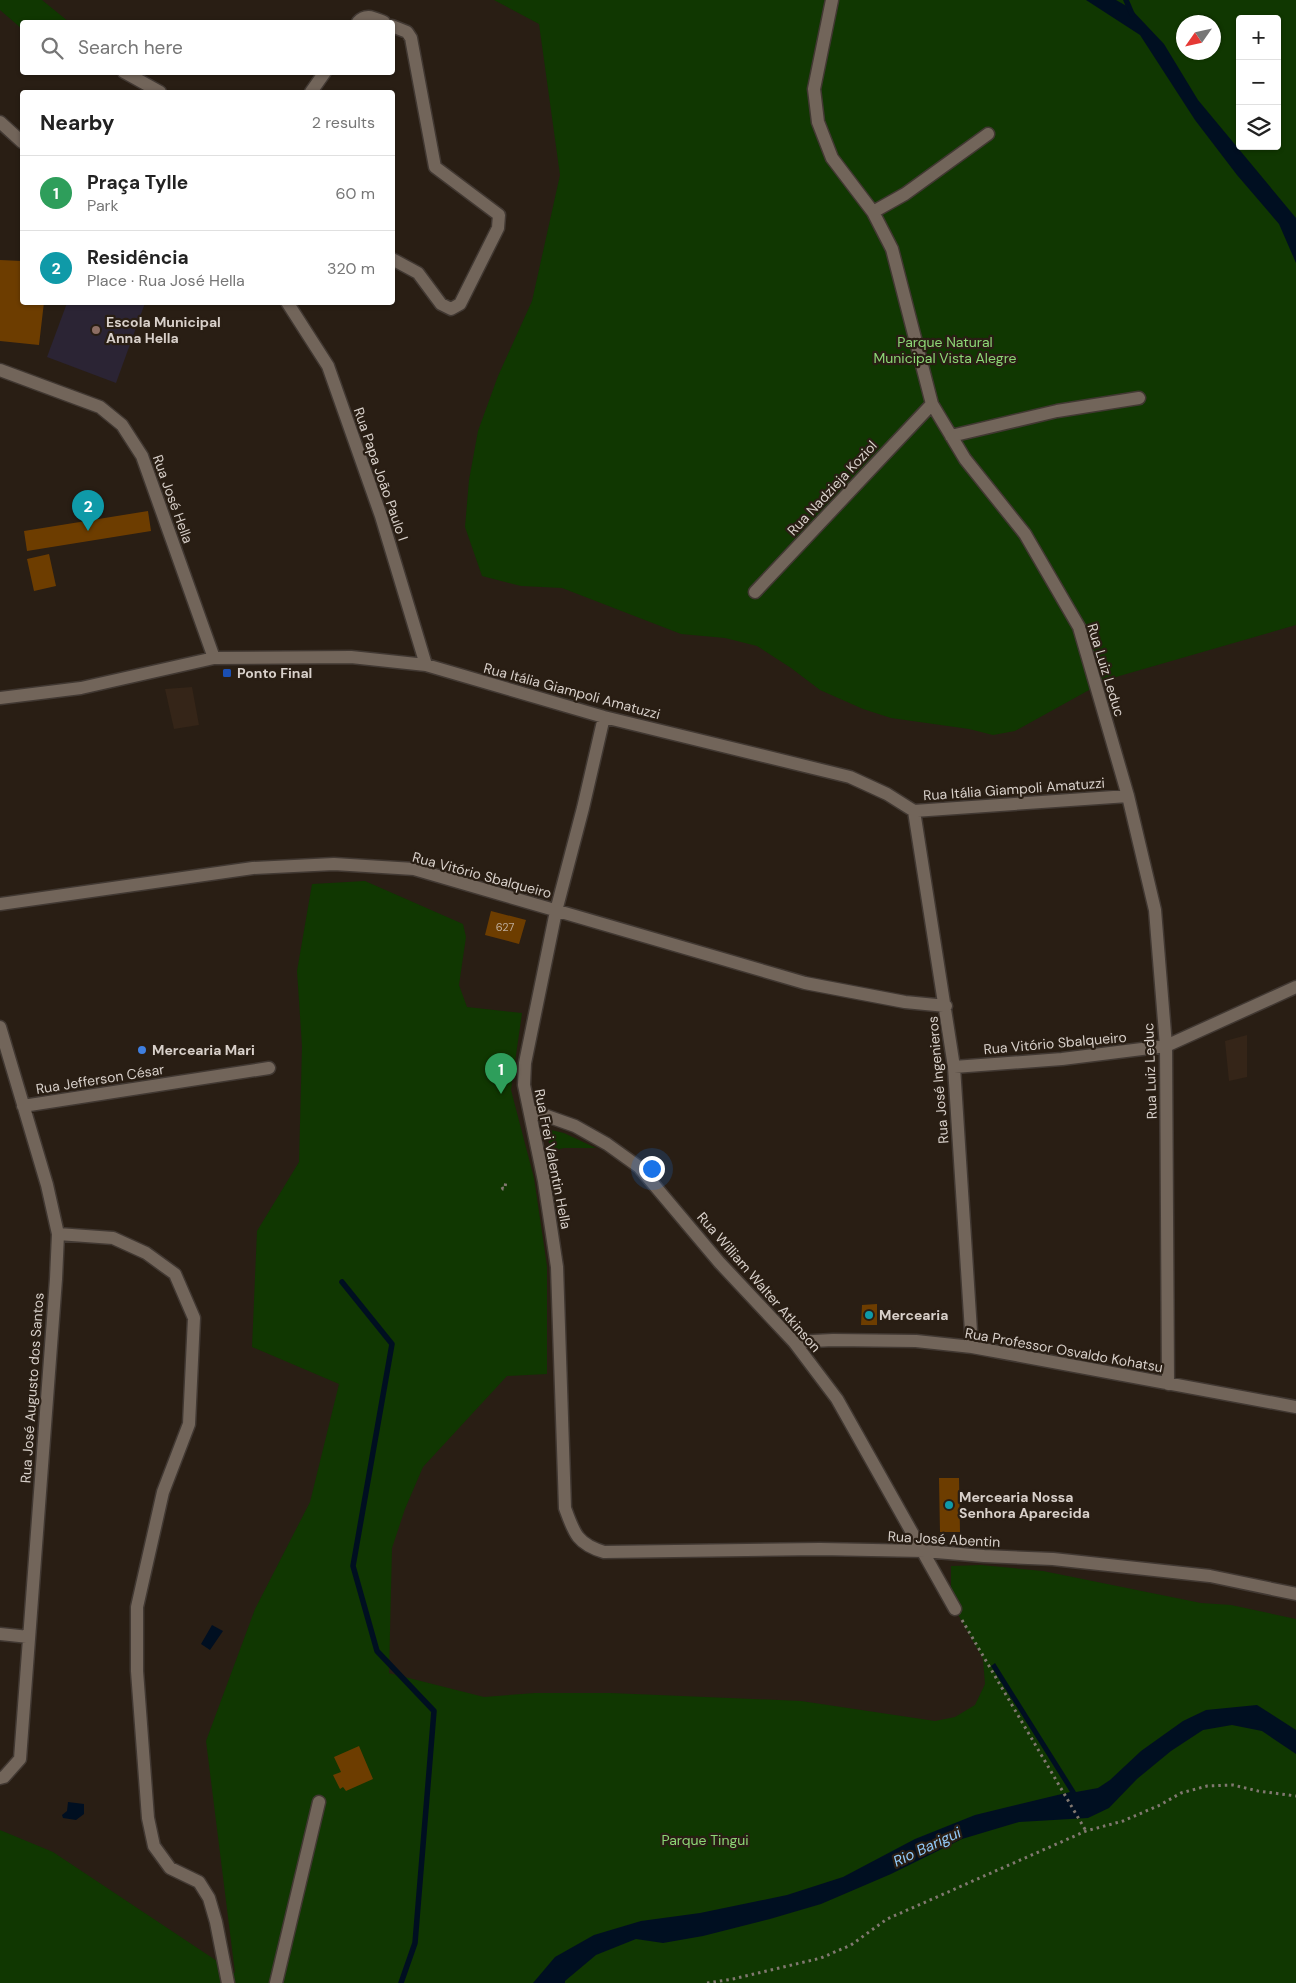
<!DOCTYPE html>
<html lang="en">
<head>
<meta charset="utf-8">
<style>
  :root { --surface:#fff; --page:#f2f2f2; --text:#222; --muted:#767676; --line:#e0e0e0; --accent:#227361 }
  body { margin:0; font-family:"DM Sans",sans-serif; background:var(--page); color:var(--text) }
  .controls { position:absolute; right:15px; top:15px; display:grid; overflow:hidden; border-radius:5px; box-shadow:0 1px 4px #0004 }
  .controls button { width:45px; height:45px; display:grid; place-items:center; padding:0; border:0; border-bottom:1px solid var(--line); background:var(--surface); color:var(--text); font:25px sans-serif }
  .compass { position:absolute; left:1176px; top:15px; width:45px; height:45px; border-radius:50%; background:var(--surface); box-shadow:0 1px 4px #0004; rotate:236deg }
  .you { position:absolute; left:651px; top:1168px; width:18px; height:18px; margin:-12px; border:4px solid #fff; border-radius:50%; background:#1a73e8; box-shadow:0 0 0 8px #1a73e833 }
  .badge { display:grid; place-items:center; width:32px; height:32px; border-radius:50%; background:var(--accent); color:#fff; font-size:16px; font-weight:700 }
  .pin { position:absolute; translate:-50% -41px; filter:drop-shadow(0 1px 2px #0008) }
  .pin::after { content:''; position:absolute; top:26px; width:18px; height:15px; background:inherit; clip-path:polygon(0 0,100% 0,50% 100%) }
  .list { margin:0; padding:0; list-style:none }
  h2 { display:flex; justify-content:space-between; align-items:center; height:65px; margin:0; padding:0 20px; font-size:21px }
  h2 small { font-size:16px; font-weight:400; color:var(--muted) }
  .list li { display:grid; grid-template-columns:32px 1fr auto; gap:15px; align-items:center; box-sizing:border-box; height:75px; padding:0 20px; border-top:1px solid var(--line) }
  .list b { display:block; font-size:19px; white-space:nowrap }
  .list p { margin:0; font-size:16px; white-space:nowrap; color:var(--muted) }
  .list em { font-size:16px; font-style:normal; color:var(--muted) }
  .icon { flex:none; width:28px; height:28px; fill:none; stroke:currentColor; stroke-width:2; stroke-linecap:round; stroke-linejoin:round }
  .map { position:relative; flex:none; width:1296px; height:1983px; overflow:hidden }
  .search { position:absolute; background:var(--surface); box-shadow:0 1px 4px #0004; left:20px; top:20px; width:375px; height:55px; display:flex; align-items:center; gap:12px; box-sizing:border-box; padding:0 18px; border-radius:5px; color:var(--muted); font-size:19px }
  .panel { position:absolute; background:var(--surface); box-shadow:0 1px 4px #0004; left:20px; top:90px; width:375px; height:215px; border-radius:5px }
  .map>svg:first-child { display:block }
</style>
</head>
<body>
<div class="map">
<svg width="1296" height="1983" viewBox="0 0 1296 1983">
  <rect width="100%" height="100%" fill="#291e14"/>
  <!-- built -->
  <path fill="#352518" d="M192,687L199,725L174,729L165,689Z
    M1247,1035V1077L1229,1081L1225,1041Z"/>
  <!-- education -->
  <path fill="#2b2434" d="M67,303H145L116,383L47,357Z"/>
  <!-- green -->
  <path fill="#103701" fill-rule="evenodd" d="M0,0H42L69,22H22V29L0,10Z
    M494,0H1296V625L1109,679L1015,731L993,735L969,729L891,718L863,709L820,690L791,668L757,646L725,638L681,634L562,588L521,586L482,576L465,527L469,480L478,431L498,376L532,301L560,175L539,24ZM1240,19H1277V146H1240ZM1184,22H1214V52H1184Z
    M365,881L463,924L466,937L459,985L467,1007L522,1013L511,1090L534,1178L547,1266V1374L507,1376L423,1467L405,1509L392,1548L389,1673L484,1697L535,1693H611L801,1701L935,1721L955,1717L975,1705L985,1684L983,1659L955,1609L951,1586V1566L981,1565L1043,1571L1201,1603L1231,1605L1296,1619V1983H0V1830L53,1852L235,1973L206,1741L255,1609L310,1502L339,1384L252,1347L257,1231L299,1162L302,1046L297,971L312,884Z
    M551,1130L564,1133L596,1148H564L551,1151L547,1135Z"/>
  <!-- water -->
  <path fill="#000f21" d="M1086,0H1116L1130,8L1164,44L1198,100L1296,218V263L1279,224L1237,175L1195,120L1140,35Z
    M212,1625L223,1631L210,1650L201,1644Z
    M995,1663L1076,1792L1098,1788L1110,1780L1141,1751L1183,1721L1206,1710L1257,1705L1296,1730V1754L1262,1731L1232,1725L1203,1730L1171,1751L1137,1779L1109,1808L1088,1818L1019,1822L962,1839L891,1874L821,1904L770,1919L703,1936L663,1943L636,1939L596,1955L565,1981V1983H533L555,1957L594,1935L641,1921L700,1913L787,1895L843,1877L915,1839L975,1815L1070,1792L991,1666Z
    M68,1802L84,1804V1814L76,1820L63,1818L62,1815L67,1811Z"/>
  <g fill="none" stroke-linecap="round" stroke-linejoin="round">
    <!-- stream -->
    <path stroke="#000f21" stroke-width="5.5" d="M1126,0L1132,14
      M342,1282L392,1344L353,1566L377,1651L434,1711L415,1943L401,1983"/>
  </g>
  <!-- building -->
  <path fill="#6d3d00" d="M0,260L22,261V302H44L39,345L0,341Z
    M148,511L151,531L27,551L24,531Z
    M49,554L56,586L34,591L27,559Z
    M491,911L526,920L519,944L485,935Z
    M877,1304V1325H861L862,1305Z
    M939,1478H959L960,1532H940Z
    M359,1746L373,1779L346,1791L343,1787L340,1789L333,1775L341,1772L334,1757Z"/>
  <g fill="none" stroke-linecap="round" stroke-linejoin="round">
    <defs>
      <path id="minor" d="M832,0L814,89L818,122L832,158L873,212L892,249L932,404L965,459L1025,534L1079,627L1128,796L1155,910L1166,1046L1168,1384
        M358,22C366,13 374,18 384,22
        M392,26L407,32L411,38L435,167L499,215L498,228L460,304L451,309L441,304L418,273L392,259
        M124,72L160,92
        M311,92L325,72
        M0,122L22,142
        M873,212L905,194L988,134
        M287,302L328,366L381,516L426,665
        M0,370L100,407L122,425L142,456L214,658
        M951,436L1057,411L1139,398
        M755,592L932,404
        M0,698L81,688L214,658L351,657L426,665L604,717L850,777L887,794L914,811L1128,796
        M604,717L583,808L556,911L525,1063L524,1085L544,1181L557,1267L565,1508C574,1533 577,1544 604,1552L820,1549L924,1551L984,1556L1053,1559L1210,1576L1296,1594
        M914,811L954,1067L972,1347
        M0,904L253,868L334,864L414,869L805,983L905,1002L946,1006
        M0,1027L47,1185L58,1234L56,1279L20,1759L4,1777L0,1778
        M954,1067L1062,1059L1166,1046L1296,987
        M23,1106L269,1068
        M530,1110L575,1126L607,1144L639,1167L719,1262L794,1342L837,1399L955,1609
        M58,1234L113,1238L146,1253L175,1274L194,1318L189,1424L163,1492L137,1607V1671L148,1818L154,1846L170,1868L199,1882L209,1898L216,1922L228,1983
        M794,1342L833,1340L916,1341L972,1347L1296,1407
        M0,1634L29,1637
        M276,1983L319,1802"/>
    </defs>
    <!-- minor casing -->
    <use href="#minor" stroke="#413832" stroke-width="15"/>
    <!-- path -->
    <path stroke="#817870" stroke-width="3" stroke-dasharray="2.5 4" stroke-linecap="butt" d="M502,1187L503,1189L505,1188L506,1180
      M962,1620L1086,1831
      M707,1983L733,1979L821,1958L851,1945L887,1919L1086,1831L1123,1821L1160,1805L1181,1793L1207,1786L1233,1785L1258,1791L1296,1796"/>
    <!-- minor -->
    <use href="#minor" stroke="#72655a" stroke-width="12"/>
  </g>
  <!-- markers -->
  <circle fill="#8d6e63" stroke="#291e14" stroke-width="2" cx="96" cy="330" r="5"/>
  <rect fill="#1a4fb4" stroke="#291e14" stroke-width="2" x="222" y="668" width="10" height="10" rx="2.5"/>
  <circle fill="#3f7fe0" stroke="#291e14" stroke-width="2" cx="142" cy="1050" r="5"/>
  <g fill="#0f9aa8" stroke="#291e14" stroke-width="2">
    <circle cx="869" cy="1315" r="5"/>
    <circle cx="949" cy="1505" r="5"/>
  </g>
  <g text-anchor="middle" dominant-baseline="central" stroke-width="4.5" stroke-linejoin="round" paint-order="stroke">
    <!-- number labels -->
    <g font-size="11" fill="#bdab98">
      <text x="505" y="927">627</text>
    </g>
    <!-- poi labels -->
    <g font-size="14" font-weight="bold" fill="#d8d0ca" stroke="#291e14" text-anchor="start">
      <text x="106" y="322">Escola Municipal<tspan x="106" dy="16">Anna Hella</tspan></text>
      <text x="237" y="673">Ponto Final</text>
      <text x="152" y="1050">Mercearia Mari</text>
      <text x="879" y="1315">Mercearia</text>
      <text x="959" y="1497">Mercearia Nossa<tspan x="959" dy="16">Senhora Aparecida</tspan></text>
    </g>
    <!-- park labels -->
    <g font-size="14" fill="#8dd676" stroke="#291e14">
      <text x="945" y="342">Parque Natural<tspan x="945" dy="16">Municipal Vista Alegre</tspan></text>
      <text x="705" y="1840">Parque Tingui</text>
    </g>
    <!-- street labels -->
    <g font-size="14" fill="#d8d0ca" stroke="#291e14">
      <text transform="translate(381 474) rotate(71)">Rua Papa João Paulo I</text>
      <text transform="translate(832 488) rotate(-47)">Rua Nadzieja Koziol</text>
      <text transform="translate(173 499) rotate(70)">Rua José Hella</text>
      <text transform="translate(1106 670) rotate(73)">Rua Luiz Leduc</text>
      <text transform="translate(572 691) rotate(15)">Rua Itália Giampoli Amatuzzi</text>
      <text transform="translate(1014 789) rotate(-4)">Rua Itália Giampoli Amatuzzi</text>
      <text transform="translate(482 875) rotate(15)">Rua Vitório Sbalqueiro</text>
      <text transform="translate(1055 1043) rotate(-5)">Rua Vitório Sbalqueiro</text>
      <text transform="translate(1150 1071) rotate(-92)">Rua Luiz Leduc</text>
      <text transform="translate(100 1079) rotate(-9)">Rua Jefferson César</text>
      <text transform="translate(938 1080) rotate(-95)">Rua José Ingenieros</text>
      <text transform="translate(553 1159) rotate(79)">Rua Frei Valentin Hella</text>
      <text transform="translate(759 1282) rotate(49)">Rua William Walter Atkinson</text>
      <text transform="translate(1064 1350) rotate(10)">Rua Professor Osvaldo Kohatsu</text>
      <text transform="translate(32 1388) rotate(-86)">Rua José Augusto dos Santos</text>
      <text transform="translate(944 1539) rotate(3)">Rua José Abentin</text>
    </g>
    <!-- water labels -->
    <g font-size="15" font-style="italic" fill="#93cbfb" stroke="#291e14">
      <text transform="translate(927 1847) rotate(-25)">Rio Barigui</text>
    </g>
  </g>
</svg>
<div class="controls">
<button>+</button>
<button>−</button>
<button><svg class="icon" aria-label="layers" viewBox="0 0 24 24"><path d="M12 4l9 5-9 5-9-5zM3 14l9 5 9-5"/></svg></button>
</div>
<svg class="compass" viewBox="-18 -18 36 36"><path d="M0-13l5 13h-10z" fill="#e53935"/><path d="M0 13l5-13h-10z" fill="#767676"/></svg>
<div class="you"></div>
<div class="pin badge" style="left:501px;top:1094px;background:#2e9e5b">1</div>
<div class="pin badge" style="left:88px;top:531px;background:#0f9aa8">2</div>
<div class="search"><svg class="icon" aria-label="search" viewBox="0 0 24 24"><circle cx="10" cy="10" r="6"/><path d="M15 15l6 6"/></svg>Search here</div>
<section class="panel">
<h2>Nearby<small>2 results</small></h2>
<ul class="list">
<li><span class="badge" style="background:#2e9e5b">1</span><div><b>Praça Tylle</b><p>Park</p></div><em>60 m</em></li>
<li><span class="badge" style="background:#0f9aa8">2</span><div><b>Residência</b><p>Place · Rua José Hella</p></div><em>320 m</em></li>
</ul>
</section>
</div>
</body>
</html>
